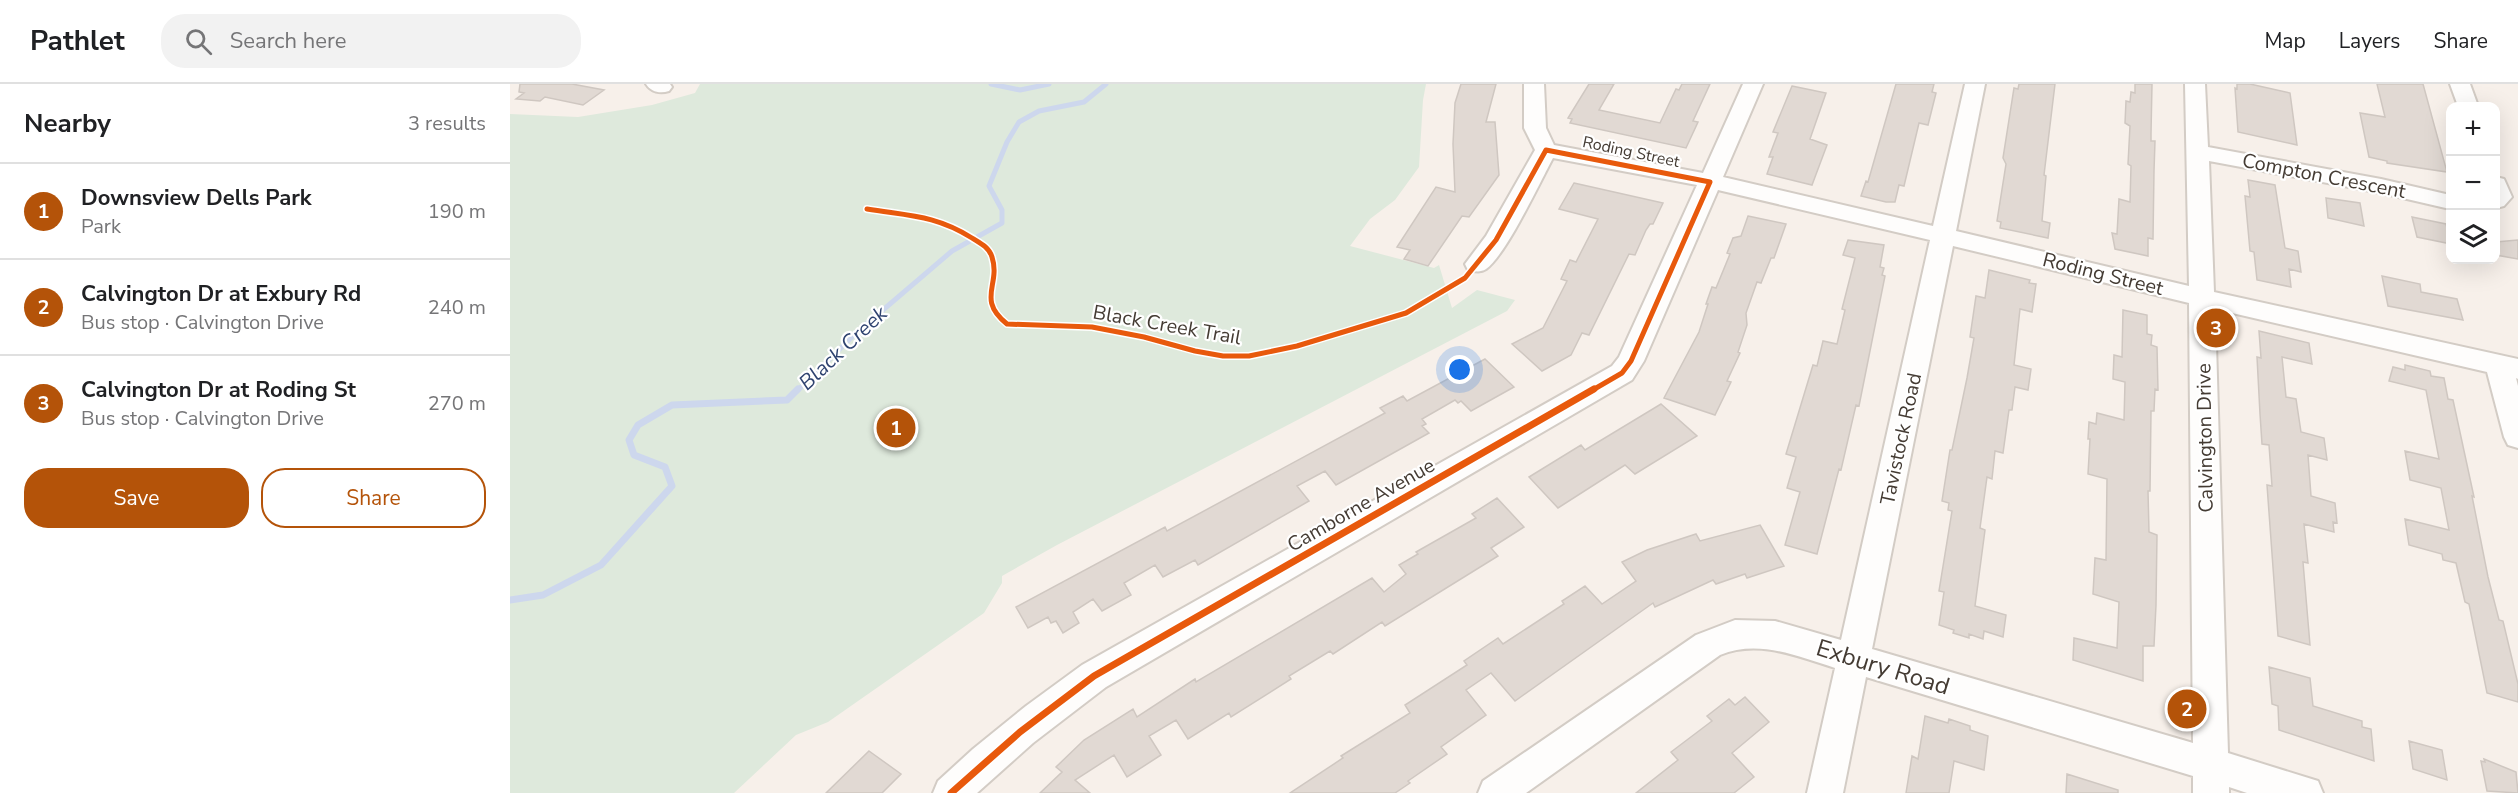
<!DOCTYPE html>
<html lang="en">
<head>
<meta charset="utf-8">
<style>
  :root { --surface:#fff; --page:#f2f2f2; --text:#202124; --muted:#757577; --line:#e0e0e0; --accent:#b45309 }
  body { margin:0; font-family:"Nunito Sans",sans-serif; background:var(--page); color:var(--text) }
  .controls { position:absolute; right:18px; top:18px; display:grid; overflow:hidden; border-radius:12px; box-shadow:0 6px 24px #0002 }
  .controls button { width:54px; height:54px; display:grid; place-items:center; padding:0; border:0; border-bottom:2px solid var(--line); background:var(--surface); color:var(--text); font:30px sans-serif }
  .you { position:absolute; left:950px; top:286px; width:21px; height:21px; margin:-15px; border:4px solid #fff; border-radius:50%; background:#1a73e8; box-shadow:0 0 0 9px #1a73e833 }
  .badge { display:grid; place-items:center; width:39px; height:39px; border-radius:50%; background:var(--accent); color:#fff; font-size:20px; font-weight:700 }
  .pin { position:absolute; translate:-50% -50%; border:3px solid #fff; box-shadow:0 2px 6px #0006 }
  .list { margin:0; padding:0; list-style:none }
  h2 { display:flex; justify-content:space-between; align-items:center; height:78px; margin:0; padding:0 24px; font-size:26px }
  h2 small { font-size:20px; font-weight:400; color:var(--muted) }
  .list li { display:grid; grid-template-columns:39px 1fr auto; gap:18px; align-items:center; box-sizing:border-box; height:96px; padding:0 24px; border-top:2px solid var(--line) }
  .list b { display:block; font-size:22px; white-space:nowrap }
  .list p { margin:0; font-size:20px; white-space:nowrap; color:var(--muted) }
  .list em { font-size:20px; font-style:normal; color:var(--muted) }
  .actions { display:flex; gap:12px; padding:18px 24px }
  .actions a { flex:1; padding:14px 0; border:2px solid var(--accent); border-radius:24px; text-align:center; font-size:21px; color:var(--accent) }
  .actions .main { background:var(--accent); color:#fff }
  .icon { flex:none; width:33px; height:33px; fill:none; stroke:currentColor; stroke-width:2; stroke-linecap:round; stroke-linejoin:round }
  .map { position:relative; flex:none; width:2008px; height:709px; overflow:hidden }
  header { display:flex; align-items:center; gap:36px; box-sizing:border-box; height:84px; padding:0 30px; background:var(--surface); border-bottom:2px solid var(--line) }
  header strong { font-size:28px }
  nav { display:flex; gap:33px; margin-inline-start:auto; font-size:21px }
  .search { width:420px; height:54px; background:var(--page); display:flex; align-items:center; gap:15px; box-sizing:border-box; padding:0 21px; border-radius:24px; color:var(--muted); font-size:22px }
  main { display:flex }
  aside { flex:1; background:var(--surface) }
  .map>svg:first-child { display:block }
</style>
</head>
<body>
<header>
<strong>Pathlet</strong>
<div class="search"><svg class="icon" aria-label="search" viewBox="0 0 24 24"><circle cx="10" cy="10" r="6"/><path d="M15 15l6 6"/></svg>Search here</div>
<nav><a>Map</a><a>Layers</a><a>Share</a></nav>
</header>
<main>
<aside>
<h2>Nearby<small>3 results</small></h2>
<ul class="list">
<li><span class="badge">1</span><div><b>Downsview Dells Park</b><p>Park</p></div><em>190 m</em></li>
<li><span class="badge">2</span><div><b>Calvington Dr at Exbury Rd</b><p>Bus stop · Calvington Drive</p></div><em>240 m</em></li>
<li><span class="badge">3</span><div><b>Calvington Dr at Roding St</b><p>Bus stop · Calvington Drive</p></div><em>270 m</em></li>
</ul>
<div class="actions"><a class="main">Save</a><a>Share</a></div>
</aside>
<div class="map">
<svg width="2008" height="709" viewBox="0 0 2008 709">
  <rect width="100%" height="100%" fill="#f7f0ea"/>
  <!-- green -->
  <path fill="#dee9dc" d="M190,0H916L913,16L909,83L885,116L860,135L840,162L924,184L929,181L942,224L967,206L1005,216L997,227L547,461L492,492V499L474,529L318,638L286,651L224,709H0V30L68,33L142,21L185,9Z"/>
  <g fill="none" stroke-linecap="round" stroke-linejoin="round">
    <!-- stream-far1 -->
    <path stroke="#cdd7ed" stroke-width="5" d="M481,0L510,6L539,0
      M287,307L346,249L442,167L492,139V126L479,102L497,58L509,38L529,27L574,18L596,0"/>
    <!-- stream -->
    <path stroke="#cdd7ed" stroke-width="7" d="M0,516L33,511L91,481L162,402L155,383L124,371L119,356L128,341L162,321L277,316L288,305"/>
  </g>
  <!-- building -->
  <path fill="#e1d9d3" stroke="#cfc7c1" stroke-width="1.5" d="M10,0H62L94,6L73,21L35,13L30,17L6,15L14,9L9,8Z
    M951,0H986L976,38H985L989,91L959,133L952,132L918,182L894,175L900,166L887,163L926,103L945,108L943,60L945,19Z
    M1079,0H1104L1089,26L1150,39L1166,5L1169,6L1172,0H1200L1183,37L1188,38L1176,64L1060,39L1062,35L1058,34Z
    M1386,0H1424L1422,8L1426,9L1418,41L1409,39L1394,102L1389,101L1385,118H1376L1351,112L1356,97L1358,98Z
    M1509,0H1545L1534,91L1536,92L1532,137L1540,139L1538,154L1490,144L1491,138L1487,137L1496,80L1493,74L1504,4L1508,5Z
    M1625,0H1642L1641,50V57H1645L1644,87L1643,155L1638,154V172L1605,165L1602,149L1607,150L1609,115L1620,118L1621,82L1618,80L1620,42L1615,39L1616,17L1620,18L1621,8L1625,9Z
    M1727,0H1740L1780,9L1787,61L1728,48L1725,4L1727,5Z
    M1867,0H1913L1937,88L1877,79V77L1859,73L1850,29L1875,33Z
    M1282,2L1316,9L1300,55L1317,61L1302,101L1257,90L1263,73H1259L1268,49L1263,48Z
    M1738,96L1765,101L1775,164L1788,167L1791,188L1779,185L1781,203L1747,196L1744,168L1740,167L1735,112L1740,113Z
    M1064,99L1153,119L1143,140H1140L1136,146L1125,171L1119,170L1079,251L1072,249L1061,271L1032,287L1002,260L1033,244L1057,197L1051,195L1060,176L1066,178L1088,135L1049,125Z
    M1816,114L1850,119L1854,142L1818,134Z
    M1238,132L1276,140L1264,174H1261L1251,199L1247,198L1236,229L1237,241L1228,268L1230,269L1217,297L1221,298L1205,331L1154,314L1189,248L1198,220H1196L1202,203L1206,204L1220,170L1217,169L1223,154L1231,152Z
    M1902,133L1936,140L1941,160L1907,153Z
    M1338,156L1374,161L1370,183L1374,184L1372,191L1375,192L1349,322L1346,321L1331,386L1329,385L1307,470L1275,461L1290,408L1277,404L1286,373L1276,370L1303,281L1307,282L1313,257L1327,260L1335,226L1332,225L1345,174L1333,171Z
    M2008,156V175L1986,171V158Z
    M1479,186L1520,196L1519,199L1526,200L1522,228L1510,225L1504,281L1521,285L1518,306L1505,303L1502,326H1499L1493,369L1485,367L1482,395L1477,393L1470,444L1475,446L1465,522L1496,531L1493,553L1474,547L1473,555L1459,550V554L1443,549L1444,546L1429,541L1434,508L1429,507L1442,427L1438,426L1439,419L1432,417L1440,366H1442L1457,294L1464,254L1460,253L1466,212L1475,214Z
    M1872,192L1910,200L1911,208L1947,215L1953,236L1878,222Z
    M1613,226L1637,231V250L1642,251L1641,261L1647,263L1648,306L1645,305L1644,327H1641L1640,407H1638L1639,448L1647,451L1646,521L1644,562H1633V597L1563,576L1564,554L1607,564L1609,518L1583,510L1585,474L1596,476L1597,395L1578,390L1580,355H1578L1579,338L1586,340L1587,329L1614,336L1615,298L1603,295L1604,271L1612,273Z
    M1749,247L1799,259L1802,280L1772,273L1776,313L1786,315L1791,348L1814,354L1817,376L1798,371L1801,412L1825,419L1827,439L1823,438L1824,448L1794,440L1798,479L1793,478L1800,561L1768,552L1757,401L1762,402L1759,361L1752,360L1750,330L1747,273L1751,274Z
    M975,275L1004,303L961,327L951,317L948,319L945,316L912,335L916,340L912,342L919,349L826,401L815,387L787,402L799,417L688,481L685,476L653,493L645,481L614,499L621,511L592,527L583,515L563,528L569,539L553,549L546,537L541,539L538,533L518,544L506,523L655,443L657,447L875,329L870,324L893,312L897,317Z
    M1895,281L1920,287L1921,292L1934,294L1938,315L1943,316L1964,413L1962,412L1978,493L1989,536L1993,537L2008,600V618L1977,609L1959,520L1955,518L1946,479L1933,476L1932,470L1899,461L1895,435L1939,446L1931,404L1900,396L1895,367L1929,375L1916,306L1879,297L1883,283L1895,286Z
    M1151,320L1187,352L1125,390L1115,381L1048,424L1019,393L1071,361L1075,366Z
    M987,414L1014,443L981,464L988,472L875,542L872,538L823,570L820,567L779,592L781,595L721,633L719,629L678,655L666,636L639,652L651,671L617,693L604,671L565,696L580,709H530L552,688L546,683L574,656L623,625L627,633L685,595L686,598L862,494L874,508L896,490L889,481L908,470L906,468L966,434L962,430Z
    M1250,441L1274,482L1237,494L1235,490L1206,500L1203,496L1145,523L1143,519L1005,617L981,589L956,606L976,631L931,663L937,670L898,697L900,699L885,709H780L833,674L831,672L900,629L895,621L957,581L954,577L988,554L993,560L1054,520L1052,517L1075,502L1092,520L1126,497L1112,478L1137,466L1186,450L1190,457Z
    M1759,583L1800,594L1803,622L1852,637V643L1861,645L1864,677L1769,646L1768,622L1762,620Z
    M1235,613L1259,638L1222,669L1244,693L1224,709H1126L1168,676L1161,668L1202,637L1197,632L1219,615L1225,621Z
    M1415,632L1438,639L1439,635L1460,642V646L1478,652L1474,686L1444,677L1439,709H1396L1402,672L1408,675Z
    M1899,657L1932,666L1937,696L1903,685Z
    M359,667L391,690L372,709H316Z
    M1974,675L2006,688L2008,709L1977,707L1971,677L1975,678Z
    M1557,690L1608,706V709H1556Z"/>
  <g fill="none" stroke-linecap="round" stroke-linejoin="round">
    <defs>
      <path id="minor" d="M136,0H160L162,3L159,7C150,10 141,8 136,0Z
        M1014,0H1034L1036,44L1044,61L1193,89L1233,0H1253L1213,93L1423,142L1455,0H1475L1446,147L1679,202L1675,0H1695L1698,63L1871,95L1940,111V125L1871,109L1699,77L1704,208L2008,275V295L2006,294L2008,302V364L1998,361L1994,353L1977,288L1705,225L1718,669L1808,697L1813,709H1737L1719,703V709H1683V692L1356,593L1333,709H1297L1325,584C1287,572 1248,555 1210,571L1016,709H968L973,697L1186,551L1225,536L1265,537L1331,556L1420,156L1208,106L1134,277L1122,296L596,603L523,659L467,709H423L428,697L463,665L516,622L572,581L1102,282L1109,273L1187,101L1043,74C1030,98 996,171 976,185C970,189 964,187 958,186L955,180L976,152L1025,66L1014,44ZM1443,162L1679,219L1683,659L1362,565Z
        M1940,0H1960L1968,22H1948Z
        M1986,93L1994,95L2002,113L1994,122L1986,124Z"/>
    </defs>
    <!-- minor casing -->
    <use href="#minor" stroke="#d3ccc5" stroke-width="4"/>
    <!-- minor -->
    <use href="#minor" fill="#fefdfc" fill-rule="evenodd"/>
    <defs>
      <path id="cycleway-far1" d="M357,125C399,132 425,131 462,154C470,159 479,163 482,173C491,201 466,215 497,240L582,243L634,253L685,267L713,272H739L787,262L896,229L955,194L986,156L1036,66L1200,98L1121,277L1112,289L1081,307"/>
      <path id="cycleway" d="M441,709L510,648L584,592L1084,305"/>
    </defs>
    <!-- cycleway-far1 casing -->
    <use href="#cycleway-far1" stroke="#fff" stroke-width="8"/>
    <!-- cycleway casing -->
    <use href="#cycleway" stroke="#fff" stroke-width="10"/>
    <!-- cycleway-far1 -->
    <use href="#cycleway-far1" stroke="#e8590c" stroke-width="5"/>
    <!-- cycleway -->
    <use href="#cycleway" stroke="#e8590c" stroke-width="7"/>
  </g>
  <g text-anchor="middle" dominant-baseline="central" stroke-width="4.5" stroke-linejoin="round" paint-order="stroke">
    <!-- far-street labels -->
    <g font-size="16" fill="#443b33" stroke="#fff">
      <text transform="translate(1121 68) rotate(12)">Roding Street</text>
    </g>
    <!-- street labels -->
    <g font-size="20" fill="#443b33" stroke="#fff">
      <text transform="translate(1814 92) rotate(11)">Compton Crescent</text>
      <text transform="translate(1593 190) rotate(14)">Roding Street</text>
      <text transform="translate(657 241) rotate(10)">Black Creek Trail</text>
      <text transform="translate(1695 354) rotate(-91)">Calvington Drive</text>
      <text transform="translate(1391 355) rotate(-78)">Tavistock Road</text>
      <text transform="translate(851 421) rotate(-30)">Camborne Avenue</text>
    </g>
    <!-- water labels -->
    <g font-size="21" font-style="italic" fill="#2f4370" stroke="#fff">
      <text transform="translate(333 264) rotate(-43)">Black Creek</text>
    </g>
    <!-- near-street labels -->
    <g font-size="24" fill="#443b33" stroke="#fff">
      <text transform="translate(1373 583) rotate(17)">Exbury Road</text>
    </g>
  </g>
</svg>
<div class="controls">
<button>+</button>
<button>−</button>
<button><svg class="icon" aria-label="layers" viewBox="0 0 24 24"><path d="M12 4l9 5-9 5-9-5zM3 14l9 5 9-5"/></svg></button>
</div>
<div class="you"></div>
<div class="pin badge" style="left:386px;top:344px">1</div>
<div class="pin badge" style="left:1677px;top:625px">2</div>
<div class="pin badge" style="left:1706px;top:244px">3</div>
</div>
</main>
</body>
</html>
